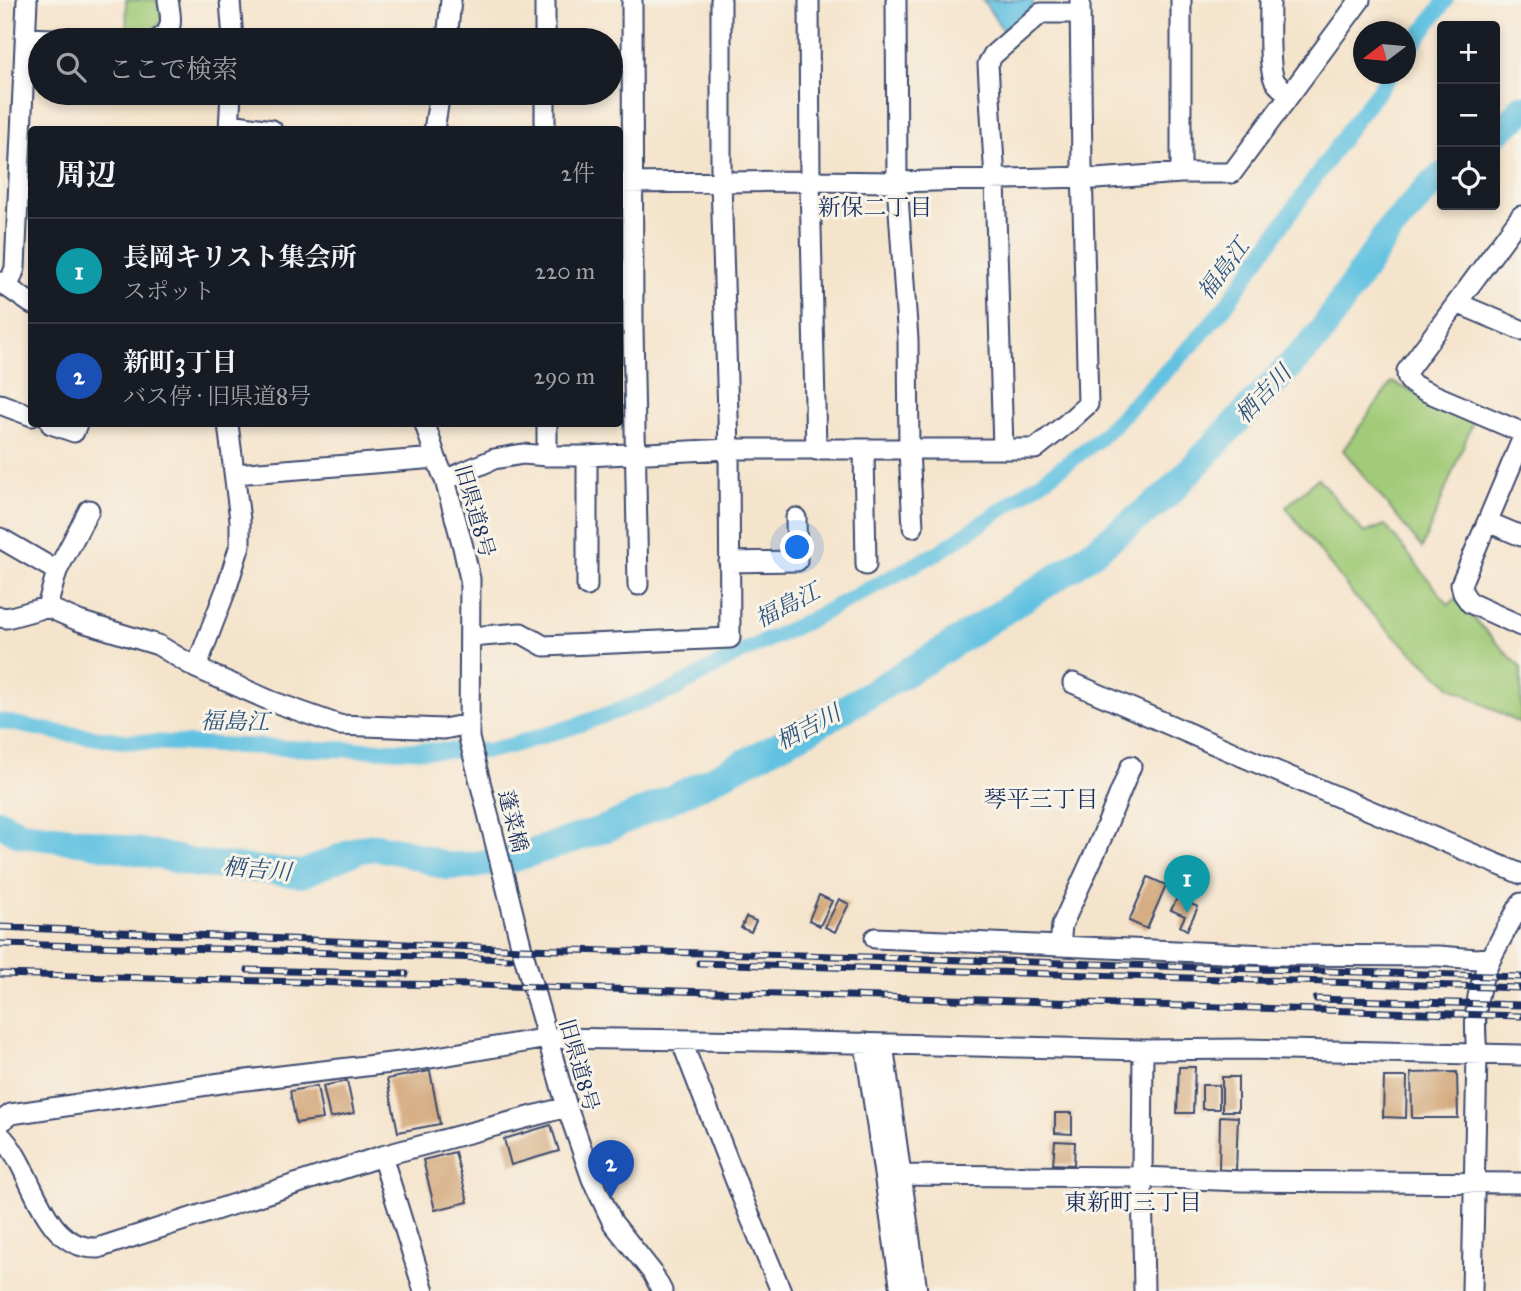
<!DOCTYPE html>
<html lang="ja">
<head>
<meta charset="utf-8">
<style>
  :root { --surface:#171b24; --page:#20242c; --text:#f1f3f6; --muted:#9ea1a6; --line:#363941; --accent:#c8321e }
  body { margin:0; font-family:"IM FELL Great Primer","Noto Serif JP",serif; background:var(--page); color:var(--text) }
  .controls { position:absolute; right:21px; top:21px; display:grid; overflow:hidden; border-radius:7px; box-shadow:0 4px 10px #0003 }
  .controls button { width:63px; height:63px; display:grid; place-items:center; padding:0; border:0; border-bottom:2px solid var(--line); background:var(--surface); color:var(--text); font:35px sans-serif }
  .compass { position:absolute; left:1353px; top:21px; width:63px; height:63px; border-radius:50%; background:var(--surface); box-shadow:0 4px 10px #0003; rotate:254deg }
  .you { position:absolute; left:798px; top:548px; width:24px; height:24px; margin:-18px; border:5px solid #fff; border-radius:50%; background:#1a73e8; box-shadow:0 0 0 10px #1a73e833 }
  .badge { display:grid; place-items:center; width:46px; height:46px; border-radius:50%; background:var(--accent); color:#fff; font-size:23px; font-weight:700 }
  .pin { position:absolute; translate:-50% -58px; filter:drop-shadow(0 2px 4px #0008) }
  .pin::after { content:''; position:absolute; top:37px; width:24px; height:21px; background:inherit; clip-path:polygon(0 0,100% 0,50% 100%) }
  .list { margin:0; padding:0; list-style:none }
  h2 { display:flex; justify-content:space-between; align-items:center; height:91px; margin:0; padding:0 28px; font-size:30px }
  h2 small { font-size:23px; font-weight:400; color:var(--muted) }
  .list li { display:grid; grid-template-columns:46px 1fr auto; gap:21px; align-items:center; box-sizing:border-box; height:105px; padding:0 28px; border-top:2px solid var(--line) }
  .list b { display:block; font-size:26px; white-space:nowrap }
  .list p { margin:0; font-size:23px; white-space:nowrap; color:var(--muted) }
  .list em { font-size:23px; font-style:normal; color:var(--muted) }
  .icon { flex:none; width:38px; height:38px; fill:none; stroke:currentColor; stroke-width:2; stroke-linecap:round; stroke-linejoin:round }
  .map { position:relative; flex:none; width:1521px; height:1291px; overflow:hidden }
  .search { position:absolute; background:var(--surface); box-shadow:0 4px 10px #0003; left:28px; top:28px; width:595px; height:77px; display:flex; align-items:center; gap:18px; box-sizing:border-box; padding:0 24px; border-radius:38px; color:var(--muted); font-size:26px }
  .panel { position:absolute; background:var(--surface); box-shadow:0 4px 10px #0003; left:28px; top:126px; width:595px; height:301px; border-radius:7px }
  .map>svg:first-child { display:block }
</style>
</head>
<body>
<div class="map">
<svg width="1521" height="1291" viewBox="0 0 1521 1291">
  <rect width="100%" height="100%" fill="#f7f3e8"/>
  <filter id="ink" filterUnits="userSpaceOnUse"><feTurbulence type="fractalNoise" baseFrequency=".0143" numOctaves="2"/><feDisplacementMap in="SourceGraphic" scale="14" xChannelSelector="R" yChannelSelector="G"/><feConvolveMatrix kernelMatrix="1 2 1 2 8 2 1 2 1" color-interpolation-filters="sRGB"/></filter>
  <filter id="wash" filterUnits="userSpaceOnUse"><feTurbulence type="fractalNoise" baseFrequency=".00686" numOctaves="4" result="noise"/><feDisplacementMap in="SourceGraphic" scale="28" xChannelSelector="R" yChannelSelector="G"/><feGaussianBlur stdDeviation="1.57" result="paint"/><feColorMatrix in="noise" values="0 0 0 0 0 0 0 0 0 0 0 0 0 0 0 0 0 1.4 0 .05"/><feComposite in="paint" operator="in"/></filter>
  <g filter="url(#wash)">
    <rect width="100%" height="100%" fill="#f5e4cc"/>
    <!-- green -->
    <path fill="#a1cb78" stroke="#5e7d6b" stroke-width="2" d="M126,0H158L162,21L150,34L127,31Z
      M1392,382L1474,419L1422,548L1343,450Z
      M1318,478L1364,533L1385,525L1449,605L1455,599L1521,668V724L1451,687L1391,633L1354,596L1286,507Z"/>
    <!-- water -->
    <path fill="#63c2e1" stroke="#3f78a0" stroke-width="2" d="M983,0H1033V6L1004,32Z"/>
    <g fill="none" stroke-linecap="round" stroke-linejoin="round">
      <!-- canal -->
      <path stroke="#63c2e1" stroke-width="16" d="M1406,54L1446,0
        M0,721L61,733L125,741L310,749L487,751L506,747L578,725L673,690L736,655L808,621L939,552L1004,508L1069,462L1099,439L1193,344L1224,308L1352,125L1391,74"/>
      <!-- river -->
      <path stroke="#63c2e1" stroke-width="28" d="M1495,133L1517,116L1521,108
        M0,823L21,834L80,841L163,856L193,863L302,874L360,849L377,847L403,852L446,866H468L512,859L607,828L697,787L812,728L934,656L1073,567L1166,496L1320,334L1389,231L1429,187L1442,176"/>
    </g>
    <g id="blocks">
      <!-- building -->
      <path fill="#d3a87b" d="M1148,877L1166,885L1147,929L1129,921Z
        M819,895L832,901L820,926L809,920Z
        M1177,898L1198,907L1187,930L1180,926L1185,916L1171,910Z
        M839,899L849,904L835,932L825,927Z
        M746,917L756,921L751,932L741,928Z
        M1179,1067H1195L1193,1113H1177Z
        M430,1071L440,1124L398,1132L387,1079Z
        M1457,1072L1458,1118H1412L1411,1073Z
        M1222,1077H1238V1111H1222Z
        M1384,1077H1407L1406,1118L1383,1117Z
        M347,1081L354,1113L330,1118L323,1086Z
        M1202,1085H1219V1109H1202Z
        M317,1086L323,1119L296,1123L290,1091Z
        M1055,1113H1072V1134L1055,1133Z
        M1220,1116L1238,1117L1236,1170H1219Z
        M551,1125L559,1151L511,1165L504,1139Z
        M1055,1141L1075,1142L1074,1165L1053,1164Z
        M455,1152L468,1202L435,1210L423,1160Z"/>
    </g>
  </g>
  <g filter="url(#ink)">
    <use href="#blocks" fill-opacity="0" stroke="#3c4a6e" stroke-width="2"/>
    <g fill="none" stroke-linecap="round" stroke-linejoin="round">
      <defs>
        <path id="minor" d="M230,0L233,40
          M545,0V40
          M632,0L633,327L638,585
          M809,0L810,181L816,450
          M896,0L897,182L908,340L909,449L913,527
          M1181,0V173
          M1270,0C1270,18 1268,65 1274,79C1277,86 1284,90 1290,94
          M25,38L80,40
          M157,40C175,31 171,17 168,0
          M447,40L451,0
          M545,93V130
          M230,124L272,130
          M229,130L231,93
          M434,130L440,93
          M620,183L810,181L897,182L1083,177L1096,179L1181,173H1232L1360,0
          M1521,216L1407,371C1406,383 1416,386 1425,391L1521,432
          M0,282L32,304
          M8,287L15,268L27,0
          M1457,303L1521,330
          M0,404L32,416
          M51,424L74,432L77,424
          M425,424L436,458L445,480L463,547L470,579L469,738L522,949L567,1107L592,1179L613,1223L652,1272L662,1291
          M547,424V456
          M1521,442L1461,584L1463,593L1470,603L1521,626
          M864,449L866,565
          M1003,449L995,180L988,64L993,55L1041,13H1080
          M587,456V586
          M235,474L436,458
          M445,480L494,459L523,454L547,456H587L729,449H1035L1065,425L1088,404L1082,166L1080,0
          M1488,522L1521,536
          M0,538L57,571L47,607L79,621L158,645L196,668L271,701L339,725L444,729L469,724
          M729,562L797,561L796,518
          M57,571L89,510
          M0,617L7,618L47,607
          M470,637L521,633L544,646L730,638L729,449L721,181V0
          M196,668L227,587L240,545V520L228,424
          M1073,683L1269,768L1521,874
          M875,938L1268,955L1438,956L1477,959L1492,957
          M1060,946L1062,925L1099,844L1131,766
          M681,1040L744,1202L781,1291
          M865,1043L901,1291
          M883,1044L917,1291
          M1143,1050L1142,1177L1144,1291
          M0,1122L11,1114L221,1083L425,1059L548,1038L767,1041L1143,1050L1244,1049L1521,1055
          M0,1135C34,1167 40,1250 98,1248L382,1156L567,1107
          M382,1156L424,1291
          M901,1175L1142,1177L1241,1181L1521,1183
          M1472,1291L1477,1054C1475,1032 1474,1010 1480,988C1487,960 1507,929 1521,903"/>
      </defs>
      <!-- minor casing -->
      <use href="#minor" stroke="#3c4a6e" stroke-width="23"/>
      <!-- minor -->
      <use href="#minor" stroke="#fff" stroke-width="19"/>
      <defs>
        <path id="rail" d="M0,927L522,949L801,955L1521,977
          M0,944L220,949L510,959
          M699,963L1521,988
          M248,970L406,974
          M0,974L383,984L478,985L1521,1016
          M1316,999L1521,1005"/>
      </defs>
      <!-- rail casing -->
      <use href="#rail" stroke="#1b2f5e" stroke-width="7"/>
      <!-- rail -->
      <use href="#rail" stroke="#f7f3e8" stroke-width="4.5" stroke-dasharray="13" stroke-linecap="butt"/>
    </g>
  </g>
  <g text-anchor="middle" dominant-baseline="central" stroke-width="6" stroke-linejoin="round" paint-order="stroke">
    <!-- street labels -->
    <g font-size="21" fill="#1b2f5e" stroke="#f7f3e8">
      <text transform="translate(475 511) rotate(74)">旧県道8号</text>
      <text transform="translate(513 821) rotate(76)">蓬菜橋</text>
      <text transform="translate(579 1065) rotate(74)">旧県道8号</text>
    </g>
    <!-- neighbourhood labels -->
    <g font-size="23" fill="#1b2f5e" stroke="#f7f3e8">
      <text x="875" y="207">新保二丁目</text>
      <text x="1041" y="799">琴平三丁目</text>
      <text x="1133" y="1202">東新町三丁目</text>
    </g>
    <!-- water labels -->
    <g font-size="23" font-style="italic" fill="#2d547f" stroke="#f7f3e8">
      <text transform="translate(1223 269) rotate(-53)">福島江</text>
      <text transform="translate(1263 394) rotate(-47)">栖吉川</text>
      <text transform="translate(787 605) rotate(-27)">福島江</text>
      <text transform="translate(235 721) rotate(1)">福島江</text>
      <text transform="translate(808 727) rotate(-28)">栖吉川</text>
      <text transform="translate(257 869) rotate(5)">栖吉川</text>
    </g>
  </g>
</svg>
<div class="controls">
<button>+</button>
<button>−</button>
<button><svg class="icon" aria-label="locate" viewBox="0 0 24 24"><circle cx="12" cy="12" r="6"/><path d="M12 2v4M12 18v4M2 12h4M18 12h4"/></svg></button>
</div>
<svg class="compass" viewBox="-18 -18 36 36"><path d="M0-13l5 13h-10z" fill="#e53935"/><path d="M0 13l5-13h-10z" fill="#9ea1a6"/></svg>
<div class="you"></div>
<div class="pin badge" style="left:1187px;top:913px;background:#0f9aa8">1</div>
<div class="pin badge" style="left:611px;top:1198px;background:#1a4fb4">2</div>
<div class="search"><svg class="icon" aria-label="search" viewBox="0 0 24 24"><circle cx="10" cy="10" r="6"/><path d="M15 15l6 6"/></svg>ここで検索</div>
<section class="panel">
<h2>周辺<small>2件</small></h2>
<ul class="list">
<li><span class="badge" style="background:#0f9aa8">1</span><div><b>長岡キリスト集会所</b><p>スポット</p></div><em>220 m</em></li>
<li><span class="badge" style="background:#1a4fb4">2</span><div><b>新町3丁目</b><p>バス停 · 旧県道8号</p></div><em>290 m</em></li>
</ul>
</section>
</div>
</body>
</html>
